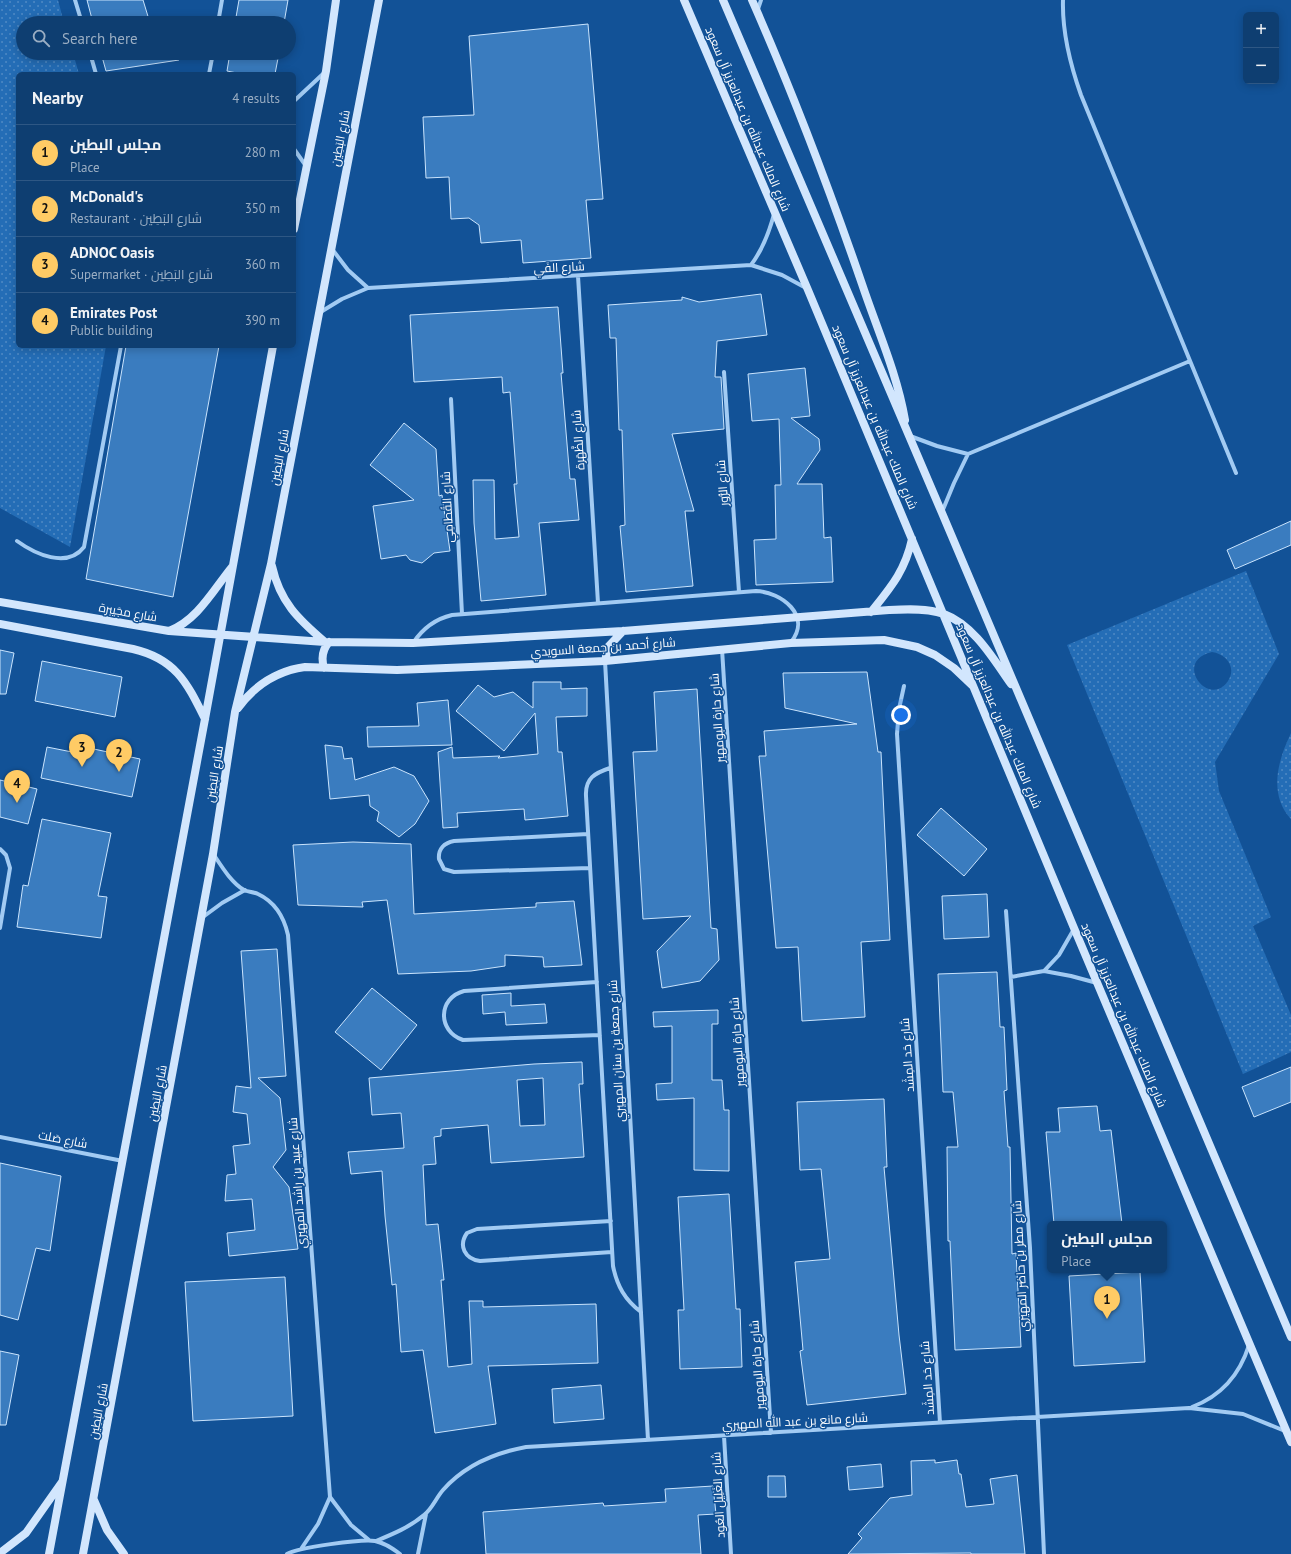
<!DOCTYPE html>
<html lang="en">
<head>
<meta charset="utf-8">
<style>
  :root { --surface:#0e3e71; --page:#174576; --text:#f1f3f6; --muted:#9baec3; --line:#2e5784; --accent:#ffcb65 }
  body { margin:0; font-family:"PT Sans",Cairo,sans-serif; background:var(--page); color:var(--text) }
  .controls { position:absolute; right:12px; top:12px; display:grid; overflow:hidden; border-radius:6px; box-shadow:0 2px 10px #0003 }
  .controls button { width:36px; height:36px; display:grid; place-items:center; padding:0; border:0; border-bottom:1px solid var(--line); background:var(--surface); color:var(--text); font:20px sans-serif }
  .you { position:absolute; left:901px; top:715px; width:14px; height:14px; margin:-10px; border:3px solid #fff; border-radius:50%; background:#1a73e8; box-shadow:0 0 0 6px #1a73e833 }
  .badge { display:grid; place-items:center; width:26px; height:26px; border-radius:50%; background:var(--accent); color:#111; font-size:13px; font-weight:700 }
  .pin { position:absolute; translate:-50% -33px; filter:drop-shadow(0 1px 2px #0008) }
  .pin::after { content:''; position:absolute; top:21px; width:14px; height:12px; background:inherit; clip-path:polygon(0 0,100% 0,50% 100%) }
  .popup { position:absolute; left:1047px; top:1221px; width:120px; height:52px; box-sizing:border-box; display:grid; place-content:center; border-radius:6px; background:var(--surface); filter:drop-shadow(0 1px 3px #0005); font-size:13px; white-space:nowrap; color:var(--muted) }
  .popup b { font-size:15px; color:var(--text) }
  .popup::after { content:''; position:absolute; left:50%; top:100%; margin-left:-8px; border:8px solid transparent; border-top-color:var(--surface) }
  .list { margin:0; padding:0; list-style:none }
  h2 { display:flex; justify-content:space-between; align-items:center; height:52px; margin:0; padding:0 16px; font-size:17px }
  h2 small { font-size:13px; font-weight:400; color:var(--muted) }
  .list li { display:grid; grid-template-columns:26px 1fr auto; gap:12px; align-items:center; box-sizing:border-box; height:56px; padding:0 16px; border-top:1px solid var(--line) }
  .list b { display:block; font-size:15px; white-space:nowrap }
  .list p { margin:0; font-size:13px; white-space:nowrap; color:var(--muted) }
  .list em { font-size:13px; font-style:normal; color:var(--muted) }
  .icon { flex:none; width:22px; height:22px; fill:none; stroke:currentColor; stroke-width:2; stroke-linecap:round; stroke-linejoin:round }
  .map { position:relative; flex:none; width:1291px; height:1554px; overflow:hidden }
  .search { position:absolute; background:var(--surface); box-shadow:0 2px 10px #0003; left:16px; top:16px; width:280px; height:44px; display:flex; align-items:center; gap:10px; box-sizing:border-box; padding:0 14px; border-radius:22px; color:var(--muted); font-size:15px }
  .panel { position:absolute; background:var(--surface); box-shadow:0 2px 10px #0003; left:16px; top:72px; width:280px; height:276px; border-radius:6px }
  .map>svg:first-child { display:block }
</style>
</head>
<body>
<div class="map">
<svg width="1291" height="1554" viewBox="0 0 1291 1554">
  <defs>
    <pattern id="green-dots" width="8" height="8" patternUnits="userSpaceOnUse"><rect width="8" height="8" fill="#246db6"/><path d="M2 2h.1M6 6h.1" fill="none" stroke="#508ac5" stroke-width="1.8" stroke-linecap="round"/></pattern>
  </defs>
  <rect width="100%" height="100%" fill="#125297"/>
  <!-- green -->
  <path fill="url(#green-dots)" fill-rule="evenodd" d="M0,0H58L64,23H23V53H73L79,74H18V346H106L70,547L0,508Z
    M1246,571L1279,654L1215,762L1219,791L1271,917L1253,926L1291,1015V1052L1243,1074L1067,645ZM1212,652C1226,654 1237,667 1228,681C1209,709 1172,661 1212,652Z
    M1291,733V819C1268,794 1278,760 1291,733Z"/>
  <!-- building -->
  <path fill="#3a7cbf" stroke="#cae4fd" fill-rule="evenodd" d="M87,0H143L150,23H93Z
    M239,0H288L284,23H235Z
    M588,24L603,199L586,200L591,258L523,263L521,240L481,243L479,225L469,218L451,219L449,177L426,178L423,117L474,115L469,36Z
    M101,53H178L179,60L106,71Z
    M230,53H279L275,74H242L227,71Z
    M761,294L767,335L717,341L715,377H721L724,429L672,434L694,511H685L693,586L626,592L620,526L625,525L622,430H619L616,338H610L608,305L682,300V297L699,302Z
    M558,307L563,373H561L570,479H575L579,520L539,523L546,595L481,601L474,523L473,480H494L495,539L519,537L514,484H517L510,392L503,393L502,377L414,382L410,315Z
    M126,346H219L173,597L86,579Z
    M805,368L810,416L791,418L819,439L820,450L797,484H822L824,538L831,537L833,582L756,585L754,540L776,539L775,485H781L779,419L752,421L748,374Z
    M404,423L436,449L439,496L442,495L450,551L434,553L422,563L410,560L406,555L381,559L373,506L414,500L370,465Z
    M1291,521V545L1235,569L1227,550Z
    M0,650L14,653L6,694H0Z
    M42,661L122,677L115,717L35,701Z
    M867,672L878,752H881L890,940L861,942L865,1017L802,1021L798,947L776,948L759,756H766L764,731L857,724L785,708L783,673Z
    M533,682H561V689L587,688V716L556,717L558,752H562L568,816L525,820L524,809L457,813L458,827L443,828L438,752L452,747L453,758L500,756L498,758L538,754L535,713L504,751L456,711L478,685L494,697L513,692L533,708Z
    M697,689L711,928L717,929L719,960L700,981L662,988L657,951L691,916L643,919L633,752L657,751L654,692Z
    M448,700L452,745L368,747L367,727L419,726L417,703Z
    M325,745L342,747L344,759L352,758L355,780L394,767L414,776L429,801L415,824L399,837L377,821L379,812L370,806L369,795L330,799Z
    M80,746L140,759L132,797L41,778L47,747L77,753Z
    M0,780L37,789L28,824L0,817Z
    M941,808L987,849L964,876L917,835Z
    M42,819L111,833L98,896L107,897L101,938L17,927L23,885L28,886Z
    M353,842L411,844L414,914L536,907V903L574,901L582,965L544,967L543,957L505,955V966L471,971L398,974L387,900L362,902L363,907L298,905L293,845Z
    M987,894L989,937L944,939L942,896Z
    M277,949L286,1076L258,1078L280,1098L286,1150L273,1167L289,1187L298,1249L229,1256L227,1233L255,1230L252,1199L225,1201L227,1175L236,1174L233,1146L250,1144L247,1114L233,1112L236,1086L251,1088L241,951Z
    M997,972L1000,1027H1004L1007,1090L1004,1091L1008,1147H1010L1012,1254L1016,1253L1021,1347L955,1350L950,1241H948L947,1147H958L953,1092H943L938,974Z
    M372,988L417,1025L381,1070L335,1032Z
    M511,993V1006L545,1004L547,1023L506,1025L505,1012L483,1014L482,995Z
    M718,1010V1024H712V1080H722L724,1110H729V1171L694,1170V1098L657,1100L656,1084L672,1083V1026L654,1027L653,1012Z
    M582,1062L583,1084H579L584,1157L491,1163L488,1125L441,1129V1136L434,1137L436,1164L423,1165L426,1225L438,1224L444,1280H441L448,1367L472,1364L469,1301H483V1307L596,1304L598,1363L488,1366L496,1424L435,1433L423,1350L401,1352L396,1284L392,1285L385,1216L382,1171L351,1174L348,1152L404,1148L401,1113L372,1115L369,1078L534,1064ZM543,1078L545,1125L520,1126L517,1080Z
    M1291,1067V1102L1254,1117L1242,1087Z
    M884,1099L887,1167H884L899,1335L906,1394L807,1405L800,1351L803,1350L795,1262L830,1259L821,1169L800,1170L797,1102Z
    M1097,1106L1100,1131L1111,1130L1122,1224H1054L1046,1132H1060L1058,1108Z
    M0,1163L61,1176L50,1251L36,1248L18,1320L0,1315Z
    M729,1194L736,1309H740L742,1367L680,1369L678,1310H684L678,1197Z
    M1140,1272L1145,1362L1074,1366L1069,1276Z
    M285,1277L293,1416L193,1421L185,1282Z
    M0,1351L19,1355L6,1425H0Z
    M601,1385L604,1419L554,1423L552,1389Z
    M935,1460V1463L957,1460L959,1474H961L966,1507L994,1504L990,1479L1017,1475L1025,1554H971V1553L848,1554L862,1538L858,1534L890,1498L912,1495L911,1461Z
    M881,1464L883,1487L849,1490L847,1467Z
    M768,1476H785L786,1497H768Z
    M713,1486L716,1514L698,1515L701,1554H486L483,1512L603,1503L604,1506L666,1502L665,1489Z"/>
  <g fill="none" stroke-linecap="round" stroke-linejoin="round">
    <!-- street -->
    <path stroke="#a2cbf3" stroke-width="4" d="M75,0L82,23
      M1063,0C1062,33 1070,64 1081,95L1236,473
      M757,12L761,0
      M218,23L222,0
      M90,53L96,74
      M209,74L213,53
      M294,101L324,73
      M294,149L306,166
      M332,249L348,270L368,288
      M751,265C763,249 769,233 774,214
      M578,276L598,603
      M319,313L342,299L368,288L751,265L782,275L806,288
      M724,372L739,592
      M451,399L462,614
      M910,436L937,446L968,454L1190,361
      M942,512L954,483L968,454
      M17,541C35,554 67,569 84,547L121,346
      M413,643C423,628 435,619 452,615L756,591C782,592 812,616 791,642
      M722,649L771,1433
      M605,661L648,1440
      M904,686L899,709L897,734L940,1423
      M610,768C595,773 585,778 586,796L613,1266C617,1286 625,1300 641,1312
      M588,834L454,841C444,843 438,849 439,859L444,869L454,872L590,868
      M0,849L6,855L10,868L0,928
      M214,855C222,867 231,882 244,890C248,892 254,892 258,894C275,902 284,917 288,935L330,1497L318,1524L301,1549
      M1006,911L1030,1248L1044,1554
      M203,917L222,903L245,890
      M1044,971L1059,955L1074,929
      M1011,977L1044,971L1071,976L1097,983
      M597,982L464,991C438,998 437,1031 463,1040L600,1035
      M0,1137L123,1161
      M611,1221L477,1229L467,1233C458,1246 465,1259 480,1261L612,1252
      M1192,1407C1221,1396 1240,1374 1249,1345
      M724,1436L731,1554
      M330,1497L351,1525L369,1540
      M376,1541C393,1534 410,1527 424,1515C432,1509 436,1498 443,1490C465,1465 494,1453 526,1447L1189,1408L1243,1414L1285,1431
      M287,1554C299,1547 362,1539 375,1541C385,1543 392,1548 400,1554
      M418,1554L426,1514"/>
    <!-- secondary -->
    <path stroke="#d2e6fd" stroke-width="8" d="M684,0L808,290L1074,928L1291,1442
      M723,0L942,513L1291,1337
      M752,0C793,93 829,188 862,284C877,329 897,373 905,420
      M294,229L326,71L336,0
      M272,566C280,602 298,619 325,642
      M0,602L169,631L325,642L413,643L623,631L889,610C906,609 928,608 944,614C974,625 994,660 1011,684
      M871,612C891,587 905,571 912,539
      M0,624L133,649C176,659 187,683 205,719
      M169,631C197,621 214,589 232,567
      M605,661L608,647L623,631
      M324,668C321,658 322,650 329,642
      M238,708C255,685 276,671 305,667L397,670L471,667L605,661L791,643L884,640L917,647L935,655L954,668L973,686
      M94,1500L107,1530L124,1554
      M0,1553L26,1533L62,1482
      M49,1554L205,719L273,346
      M83,1554L213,854L235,712L271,564L379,0"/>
  </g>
  <g text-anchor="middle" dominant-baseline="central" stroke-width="3" stroke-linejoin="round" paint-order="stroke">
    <!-- street labels -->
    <g font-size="12" fill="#fff" stroke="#125297">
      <text transform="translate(748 119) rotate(67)">شارع الملك عبدالله بن عبدالعزيز آل سعود</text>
      <text transform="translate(340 138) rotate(-79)">شارع البَطِين</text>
      <text transform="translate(559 267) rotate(-3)">شارع الفَي</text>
      <text transform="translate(875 417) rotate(67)">شارع الملك عبدالله بن عبدالعزيز آل سعود</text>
      <text transform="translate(578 440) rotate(-94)">شارع الظَّهَرة</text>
      <text transform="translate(279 457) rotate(-79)">شارع البَطِين</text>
      <text transform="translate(722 483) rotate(-94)">شارع الزُّور</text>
      <text transform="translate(447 507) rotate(-93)">شارع القُطامِي</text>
      <text transform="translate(128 612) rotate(10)">شارع مجَيبرة</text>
      <text transform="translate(603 647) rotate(-4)">شارع أحمد بن جمعة السويدي</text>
      <text transform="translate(999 716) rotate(67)">شارع الملك عبدالله بن عبدالعزيز آل سعود</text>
      <text transform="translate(717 718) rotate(-94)">شارع حارة البومهير</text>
      <text transform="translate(214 774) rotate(-81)">شارع البَطِين</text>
      <text transform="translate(1124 1015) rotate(67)">شارع الملك عبدالله بن عبدالعزيز آل سعود</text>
      <text transform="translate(737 1042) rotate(-94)">شارع حارة البومهير</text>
      <text transform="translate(616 1051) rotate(-93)">شارع جمعة بن سنان المهيري</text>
      <text transform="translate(907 1055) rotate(-94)">شارع حَد المِشَد</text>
      <text transform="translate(157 1093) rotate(-79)">شارع البَطِين</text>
      <text transform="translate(63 1139) rotate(11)">شارع صَلت</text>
      <text transform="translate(297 1183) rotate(-94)">شارع عبيد بن راشد المهيري</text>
      <text transform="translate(1020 1266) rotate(-93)">شارع مطر بن حاضر المهيري</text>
      <text transform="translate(757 1365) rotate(-94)">شارع حارة البومهير</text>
      <text transform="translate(927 1378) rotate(-94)">شارع حَد المِشَد</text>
      <text transform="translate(98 1411) rotate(-79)">شارع البَطِين</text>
      <text transform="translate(795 1421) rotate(-3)">شارع مانع بن عبد الله المهيري</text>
      <text transform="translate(718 1495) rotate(-93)">شارع الغَلِيل العُود</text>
    </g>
  </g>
</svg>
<div class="controls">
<button>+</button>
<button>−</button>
</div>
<div class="you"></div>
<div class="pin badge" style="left:1107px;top:1319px">1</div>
<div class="popup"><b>مجلس البطين</b>Place</div>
<div class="pin badge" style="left:119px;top:772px">2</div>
<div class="pin badge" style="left:82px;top:767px">3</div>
<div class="pin badge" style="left:17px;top:803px">4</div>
<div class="search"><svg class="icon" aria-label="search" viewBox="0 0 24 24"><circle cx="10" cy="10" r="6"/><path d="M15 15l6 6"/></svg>Search here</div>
<section class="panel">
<h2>Nearby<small>4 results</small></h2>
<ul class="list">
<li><span class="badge">1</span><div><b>مجلس البطين</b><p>Place</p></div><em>280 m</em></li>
<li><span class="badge">2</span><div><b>McDonald's</b><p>Restaurant · شارع البَطِين</p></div><em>350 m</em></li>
<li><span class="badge">3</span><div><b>ADNOC Oasis</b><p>Supermarket · شارع البَطِين</p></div><em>360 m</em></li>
<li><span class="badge">4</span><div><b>Emirates Post</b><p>Public building</p></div><em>390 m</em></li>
</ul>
</section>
</div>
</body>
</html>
